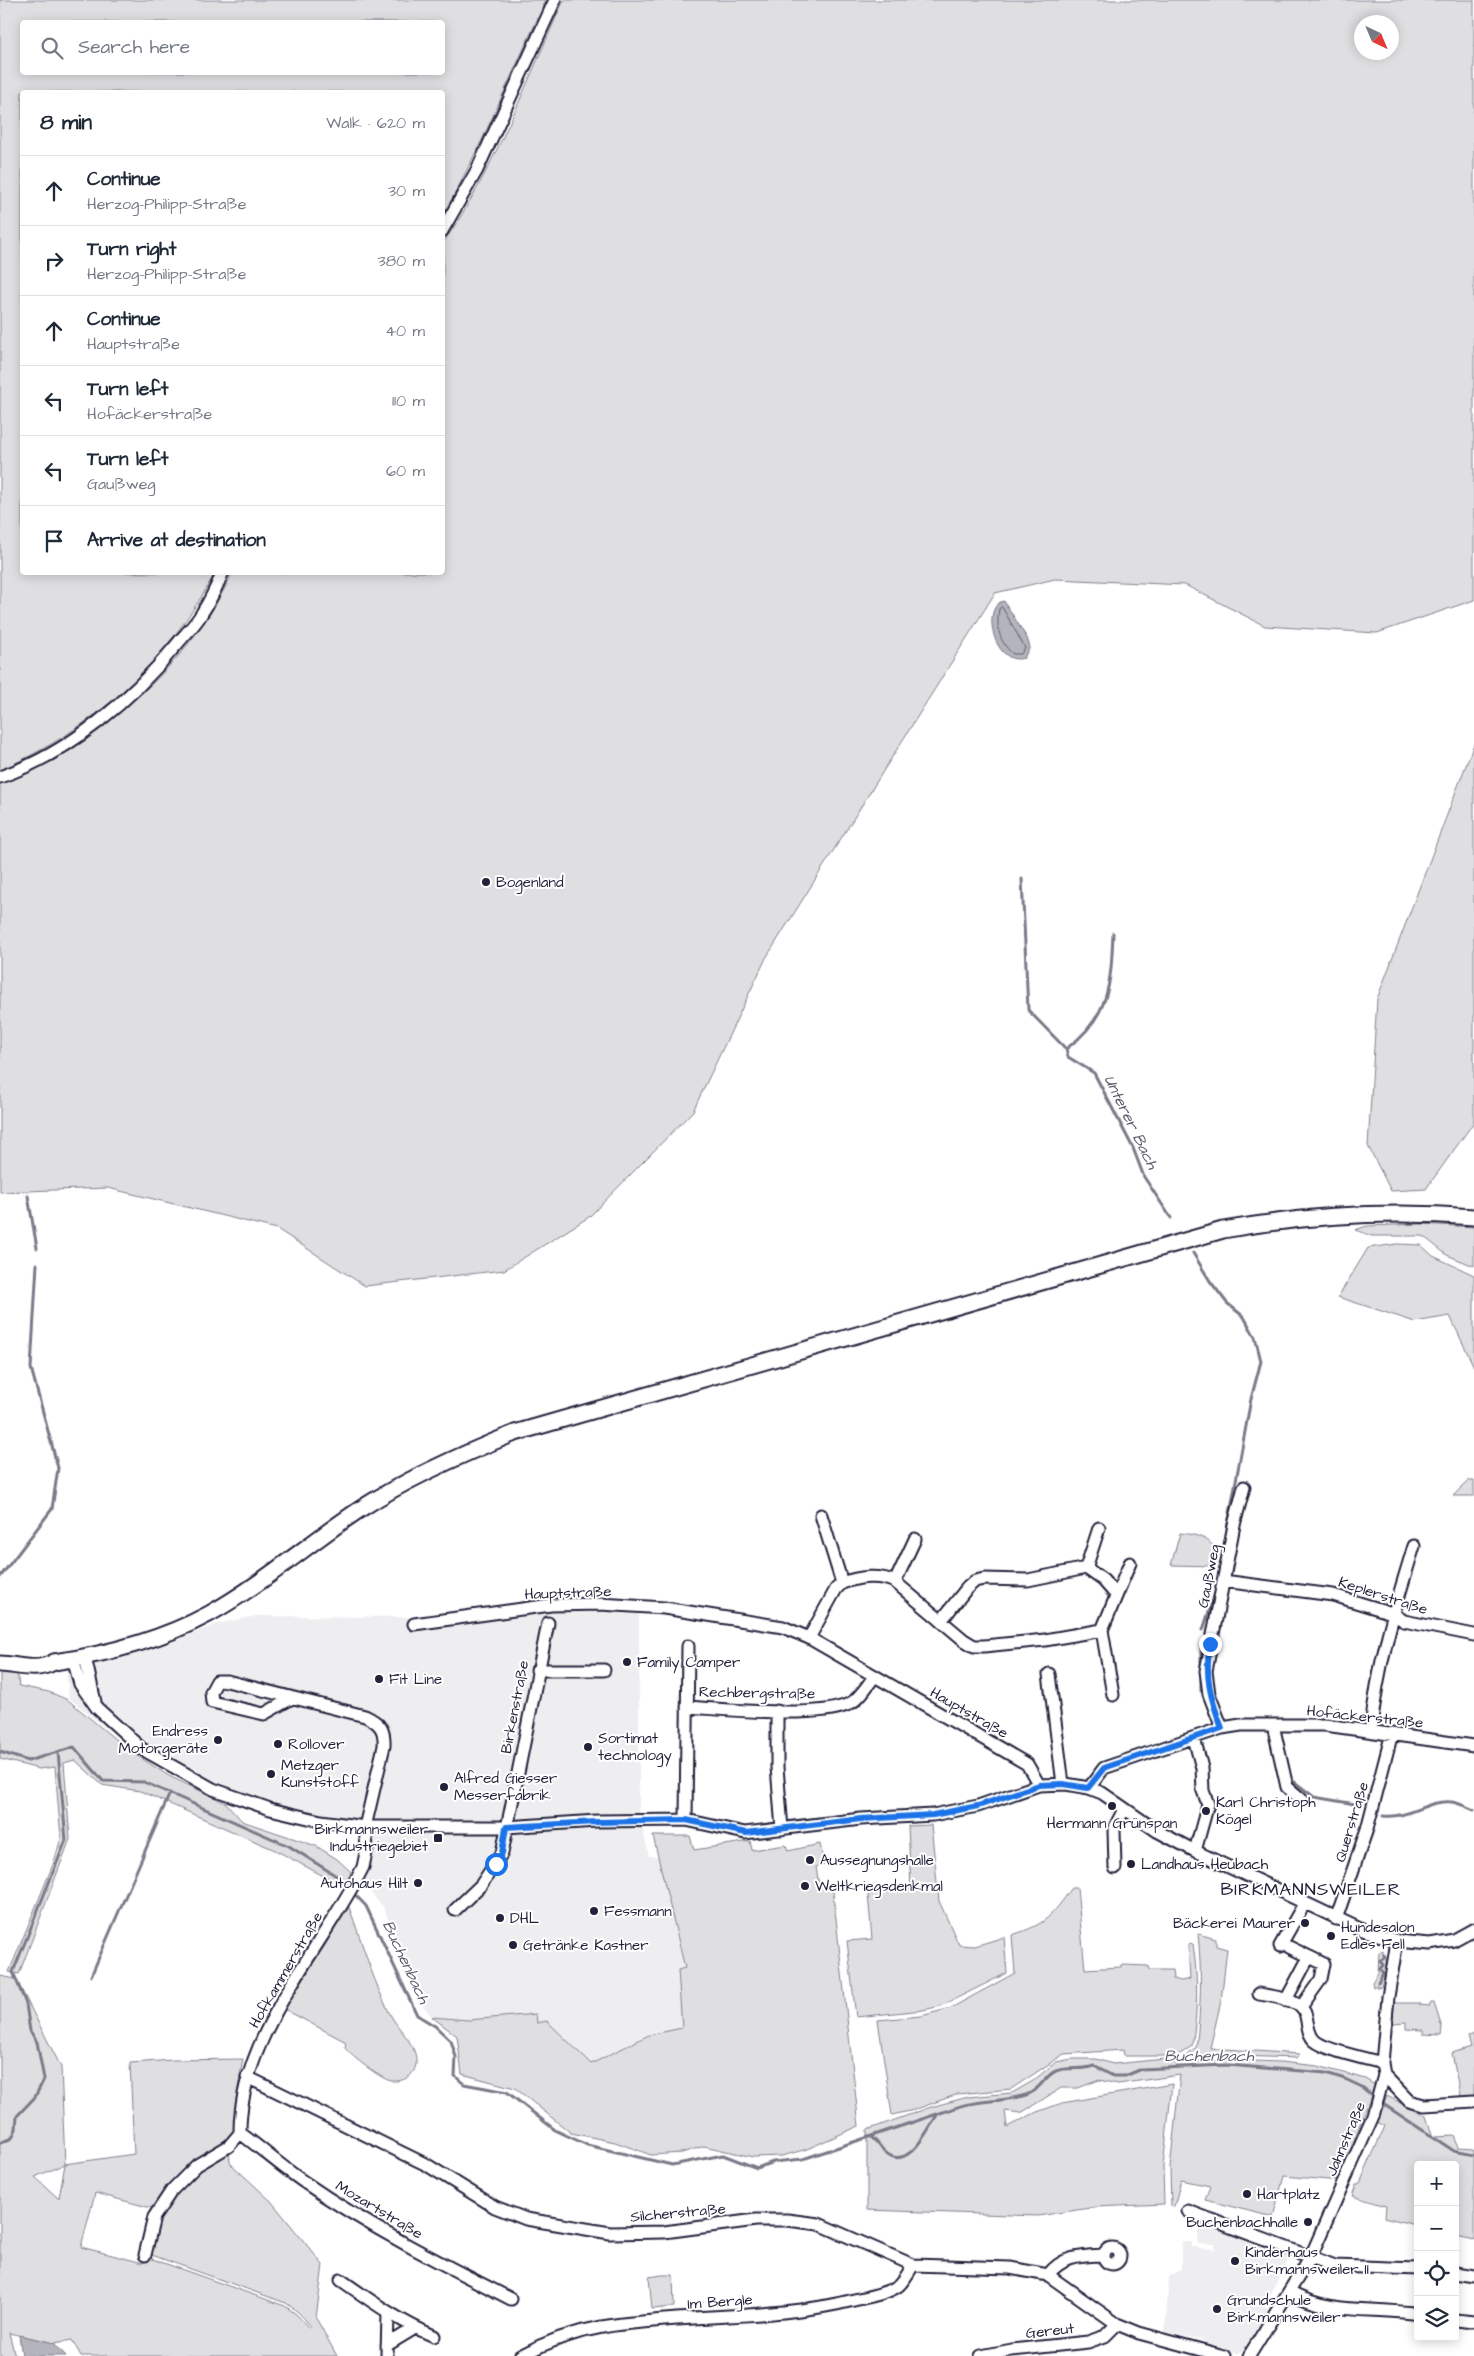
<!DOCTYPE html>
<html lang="en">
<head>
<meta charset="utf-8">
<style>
  :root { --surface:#fff; --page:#f2f2f3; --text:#1f2937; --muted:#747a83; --line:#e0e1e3 }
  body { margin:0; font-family:"Architects Daughter",sans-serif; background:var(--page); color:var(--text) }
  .controls { position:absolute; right:15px; bottom:15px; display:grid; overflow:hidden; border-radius:5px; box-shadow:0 2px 12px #0003 }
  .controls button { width:45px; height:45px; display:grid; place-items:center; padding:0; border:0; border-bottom:1px solid var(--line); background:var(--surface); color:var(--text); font:25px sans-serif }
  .compass { position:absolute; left:1354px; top:15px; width:45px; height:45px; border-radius:50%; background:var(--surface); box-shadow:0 2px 12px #0003; rotate:136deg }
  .stop { position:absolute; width:15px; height:15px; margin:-11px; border:4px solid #1a73e8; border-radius:50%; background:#fff }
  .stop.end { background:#1a73e8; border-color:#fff; box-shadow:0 1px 5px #0008 }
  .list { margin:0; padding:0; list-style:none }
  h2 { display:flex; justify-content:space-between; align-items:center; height:65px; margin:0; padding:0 20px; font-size:21px }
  h2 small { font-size:16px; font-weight:400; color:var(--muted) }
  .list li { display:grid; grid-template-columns:32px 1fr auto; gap:15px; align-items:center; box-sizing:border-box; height:70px; padding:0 20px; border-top:1px solid var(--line) }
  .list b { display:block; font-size:19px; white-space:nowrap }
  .list p { margin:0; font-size:16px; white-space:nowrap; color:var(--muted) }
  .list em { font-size:16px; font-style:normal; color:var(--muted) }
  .icon { flex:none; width:28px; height:28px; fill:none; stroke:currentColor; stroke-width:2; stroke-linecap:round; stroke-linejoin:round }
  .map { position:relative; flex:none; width:1474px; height:2356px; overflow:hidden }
  .search { position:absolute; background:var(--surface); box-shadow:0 2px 12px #0003; left:20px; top:20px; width:425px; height:55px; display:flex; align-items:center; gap:12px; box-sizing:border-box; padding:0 18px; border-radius:5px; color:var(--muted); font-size:19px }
  .panel { position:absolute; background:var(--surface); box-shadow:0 2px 12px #0003; left:20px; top:90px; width:425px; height:485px; border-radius:5px }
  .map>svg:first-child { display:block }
</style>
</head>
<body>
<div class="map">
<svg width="1474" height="2356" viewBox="0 0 1474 2356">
  <rect width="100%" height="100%" fill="#fff"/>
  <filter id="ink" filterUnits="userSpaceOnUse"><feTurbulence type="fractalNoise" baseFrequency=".02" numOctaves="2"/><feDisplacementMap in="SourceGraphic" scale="10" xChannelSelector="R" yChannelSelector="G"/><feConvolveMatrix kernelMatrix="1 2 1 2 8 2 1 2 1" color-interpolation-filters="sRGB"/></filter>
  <g filter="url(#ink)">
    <!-- built -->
    <path fill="#eeeef1" d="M595,1597L639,1602V1815L649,1856L658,1857L685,1968L678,1971L682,2029L649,2035L591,2065L547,2021L536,2023L432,2017L414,1993L384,1908L364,1884L359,1858L361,1838L343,1828L274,1816L209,1791L134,1751L69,1698L66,1670L154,1649L217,1624L256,1616L412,1617Z
      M1201,2224L1292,2254L1263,2306L1271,2312L1250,2347L1236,2354L1198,2339L1165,2332L1169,2277L1181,2269V2242H1191V2247L1215,2249V2244H1198V2231Z"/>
    <!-- green -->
    <path fill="#dfdfe2" stroke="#80808e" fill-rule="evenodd" d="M0,0H546L482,140L443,217L442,92H22V572L215,573C168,661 93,730 0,770ZM22,22H442V72H22Z
      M564,0H1474V600L1377,633L1265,626L1185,585L1055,579L995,593L766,958L693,1111L589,1217L504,1270L365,1286L277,1229L108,1188L0,1192V784C92,748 192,664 232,573L442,572L443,243C493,173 528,78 564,0ZM1362,22H1392V52H1362Z
      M1474,744V1122L1426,1189L1391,1191L1368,1146L1377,999Z
      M1421,1224L1474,1227V1266L1447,1255L1423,1236H1372L1355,1230L1367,1226Z
      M1397,1244L1421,1245L1433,1256L1474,1275V1367L1450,1316L1415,1322L1338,1297L1368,1248Z
      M1468,1481H1474V1496H1453Z
      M1180,1533C1200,1535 1221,1540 1216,1566L1171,1565Z
      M0,1671L17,1672L19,1686L49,1692L68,1700L127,1749L169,1776L226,1803L242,1821L316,1846L337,1859L351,1872L344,1887L275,1850L140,1791L102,1785L75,1760L64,1763L70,1839L19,1974L9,1972L54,1862L61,1838L55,1767L39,1769L0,1759Z
      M931,1825L939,1901L959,1945L975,1946L1004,1937L1007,1973L941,2006L923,2010L856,2017L847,1941L872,1939L868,1894L911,1890L908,1826Z
      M653,1836H690L694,1850L750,1841L752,1850L786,1845L788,1851L820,1844L824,1865L816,1867L819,1885L832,1883L859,2126L807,2149L782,2156L753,2157L704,2146L682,2153L651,2155L615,2142L571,2133L515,2088L462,2074L457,2036L432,2017L469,2020L536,2014L537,2023L547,2021L591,2064L649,2035L682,2028L678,1970L685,1968Z
      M1072,1888H1077L1085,1969L1121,1967L1122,1965L1148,1966L1149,1970H1172L1173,1979L1181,1981L1190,1979L1188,1945L1193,1944C1198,1977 1198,2012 1192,2046L1177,2056H1124L1123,2050L1064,2054L1011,2089L958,2094L914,2110L892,2115L878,2020L921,2016L951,2008L1015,1973L1012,1935C1047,1924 1051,1916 1072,1888Z
      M349,1907C362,1942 373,1981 390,2014C398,2030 418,2045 416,2064C414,2077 403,2082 391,2081C381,2079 351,2056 345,2048L346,2042L284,2009Z
      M1198,1934L1216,1939V1946L1227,1949L1221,2001L1210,2048L1300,2054L1296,2058L1207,2055L1185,2057L1196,2048C1201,2009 1202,1972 1198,1934Z
      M1383,1951C1390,1962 1384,1976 1381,1987L1377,1988V1985L1373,1987L1372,1982L1378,1973L1379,1952Z
      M0,1976L16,1979L61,2067L65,2164L134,2154L130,2063L174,2060L243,2059L235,2105V2133C223,2144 208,2150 196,2161C180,2175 167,2191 155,2209L95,2193L81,2247L143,2263L144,2256L285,2306L296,2314L309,2328L310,2325L298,2312L286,2303L146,2253C158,2196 180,2175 229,2146L230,2163L271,2201L323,2265L316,2318L337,2356H81L72,2340L54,2343L9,2333L15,2356H0ZM65,2164L59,2198H58L35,2177Z
      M1394,2003H1419V2005L1430,2006V2003H1434L1442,2028L1441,2035L1423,2034V2030L1406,2029V2022L1393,2023Z
      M1474,2034V2098L1461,2100L1452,2053L1471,2047L1468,2037Z
      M1072,2059H1096L1113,2064L1165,2059L1174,2063L1228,2060L1280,2062L1318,2066L1365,2079L1375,2085L1339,2181L1284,2176L1273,2217L1205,2200L1210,2186L1181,2180L1174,2207L1171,2206L1170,2168L1180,2075L1118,2084L1099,2080L1078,2088H1061L1021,2113L1005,2111L1007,2127L1037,2112L1062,2103L1172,2084L1163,2167L1164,2204L1096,2207L1038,2216L867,2210V2130L931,2107L968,2097L1012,2093L1033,2081L1056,2062Z
      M1387,2096L1426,2116L1433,2137L1454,2136L1459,2148L1474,2149V2240L1455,2236V2165H1418V2226L1385,2217L1386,2206L1352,2196L1356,2185L1360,2183L1385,2126L1377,2122Z
      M662,2275H673L674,2307L652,2309L649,2277Z"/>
    <!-- water -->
    <path fill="#b4b4bc" stroke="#7a7a88" d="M1004,601L1027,638L1030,647L1024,658C994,668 980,605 1004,601Z
      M19,2335L54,2343L66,2356H22Z"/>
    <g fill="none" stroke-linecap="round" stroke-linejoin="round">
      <!-- shore -->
      <path stroke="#5c5c6f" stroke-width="1" d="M1002,607L1025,648L1021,654H1013C999,642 996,627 999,609Z"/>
      <!-- stream -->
      <path stroke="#7a7a88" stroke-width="3" d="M1022,879L1028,1010L1066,1049L1068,1057L1094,1073L1133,1148L1144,1177L1171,1218
        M1066,1049C1110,1017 1111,983 1113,933
        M28,1196L37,1248
        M1193,1253L1210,1281L1227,1303L1244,1317L1255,1337L1261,1361L1251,1399L1224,1546
        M0,1577L52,1509L58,1468L31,1368L37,1264
        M1203,1630L1216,1590
        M1201,1645V1691
        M0,1752L28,1761L74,1747L103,1781L144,1782L289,1846L338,1877L366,1906L417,2015L435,2026L451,2041L456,2057L455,2076L464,2084L507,2092L555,2130L587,2145L672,2165L723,2155L757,2168L773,2162L803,2159L961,2106C982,2100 1004,2102 1026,2095C1041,2090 1044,2076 1056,2071C1069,2066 1081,2071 1094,2066L1113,2076H1125L1142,2069L1227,2065L1326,2073L1345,2079L1362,2087L1375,2098
        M1292,1780L1314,1797L1361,1805
        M1383,1816C1410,1819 1428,1799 1452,1802C1459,1803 1467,1807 1474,1810
        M91,1976L170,1793
        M1378,1983L1383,1973L1380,1969L1383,1965L1380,1961L1385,1957L1384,1955
        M1380,2102L1454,2151L1474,2155
        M871,2137C877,2141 879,2146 884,2151C907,2174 927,2131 937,2115
        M0,2143L12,2138L16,2129L17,2116L35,2097L44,2079L37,2042L30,2031L26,2004L13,1972L66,1840L58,1752"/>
      <defs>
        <path id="minor" d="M442,231L477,170L555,0
          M0,777C70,753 132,699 178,643C186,633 196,624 202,613C210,601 217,586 223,572
          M1086,1568L1099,1528
          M1223,1581L1333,1595L1392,1613L1404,1621L1474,1635
          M895,1582L915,1539
          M842,1583C858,1577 879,1574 895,1582L964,1640L974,1646H984L1045,1640L1102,1630L1130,1563
          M941,1621L967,1588L975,1581L984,1579L1028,1580L1086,1568L1103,1580L1116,1595
          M414,1624L551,1605L600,1604L664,1608L783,1627L809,1638L1027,1764L1039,1785
          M1102,1630L1113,1695
          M809,1638L836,1589L842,1583L821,1515
          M85,1657L95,1702
          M73,1659L80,1684L97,1708L142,1749L213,1789L270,1809L321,1821L365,1827H506L597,1821L686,1820L745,1833L861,1819L933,1815L978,1806L1039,1785L1066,1784L1089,1788L1102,1793L1157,1831L1195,1851L1360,1929L1397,1941L1430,1944L1454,1940L1474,1929
          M537,1670H604
          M1049,1674L1063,1784
          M687,1707C723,1709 818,1719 849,1704C860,1699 867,1685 875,1676
          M777,1711V1767L782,1829
          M1273,1725L1287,1787L1301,1799
          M1222,1728L1209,1694L1206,1671L1234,1525L1244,1487
          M1371,1730C1377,1666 1395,1607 1414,1546
          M1194,1738L1202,1768L1203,1791L1208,1804L1195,1851
          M1089,1788L1104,1768L1222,1728L1241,1725H1325L1474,1746
          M686,1820L688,1646
          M1115,1868L1114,1829L1124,1809
          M455,1910L481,1885L502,1853L548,1623
          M1336,1919L1367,1829L1392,1733
          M1280,1946L1304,1904
          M1289,1947L1324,1964L1321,1979L1301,2007
          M1259,1994C1274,1997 1301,1998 1306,2016C1308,2025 1308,2035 1315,2041C1325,2050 1368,2059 1382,2063
          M1286,2000L1309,1957
          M1384,2075L1409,2101L1424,2105L1474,2102
          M247,2077L427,2165L495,2207L526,2219L610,2233L664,2232L756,2220H787L819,2224L913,2265L1010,2268L1048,2275L1117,2324L1139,2333L1224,2356
          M240,2133C239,2036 322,1949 363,1867L367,1848L365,1827L384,1746C385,1729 380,1723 365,1716L227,1681H217L211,1692L212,1702L264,1714L292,1698
          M240,2133C262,2149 282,2167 304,2182C369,2227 440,2263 511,2299
          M1188,2211L1335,2266L1418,2269
          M1104 2256a8 8 0 1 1 16 0a8 8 0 1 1-16 0Z
          M145,2255L154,2217L172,2190L197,2165L229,2146L240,2133
          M1455,2273L1474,2276
          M1048,2275C1062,2256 1081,2256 1103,2255
          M341,2280C371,2301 400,2322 434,2336
          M1289,2292C1330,2315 1373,2307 1418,2314
          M1455,2320L1474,2322
          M387,2345L415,2328
          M387,2356L388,2313
          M520,2356C546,2342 573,2332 602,2327C686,2313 772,2321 854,2300C868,2297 886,2294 898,2286C904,2281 909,2272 913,2265
          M981,2356L1012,2350L1088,2342L1105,2336L1117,2324
          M1249,2356L1311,2256L1373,2116L1384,2075L1382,2063L1388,1997L1397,1941"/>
        <path id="major" d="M0,1664C20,1665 36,1672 54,1662C108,1654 161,1640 209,1614C263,1584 310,1542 362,1508C410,1477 462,1454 515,1433L1223,1230C1308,1215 1388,1210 1474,1217"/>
      </defs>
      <!-- minor casing -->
      <use href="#minor" stroke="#22223b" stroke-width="15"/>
      <!-- major casing -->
      <use href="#major" stroke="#22223b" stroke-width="19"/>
      <!-- minor -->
      <use href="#minor" stroke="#fff" stroke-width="11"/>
      <!-- major -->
      <use href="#major" stroke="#fff" stroke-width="15"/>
    </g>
  </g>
  <g fill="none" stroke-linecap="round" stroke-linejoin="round" filter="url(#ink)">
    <!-- route -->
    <path stroke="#1a73e8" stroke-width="6" d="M496,1864L502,1853L506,1827L597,1822L686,1820L746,1833L861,1819L933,1815L978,1806L1039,1785L1063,1784L1088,1788L1104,1768L1222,1728C1211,1700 1204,1675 1210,1644"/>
  </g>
  <!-- markers -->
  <g fill="#22223b" stroke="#fff" stroke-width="2">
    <circle cx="486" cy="882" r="5"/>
    <circle cx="627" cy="1662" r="5"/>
    <circle cx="379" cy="1679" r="5"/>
    <circle cx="218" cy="1740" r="5"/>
    <circle cx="278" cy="1744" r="5"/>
    <circle cx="588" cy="1747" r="5"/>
    <circle cx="271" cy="1774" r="5"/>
    <circle cx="444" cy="1787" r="5"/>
    <circle cx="1112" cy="1806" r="5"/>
    <circle cx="1206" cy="1811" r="5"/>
    <rect x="433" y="1833" width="10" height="10" rx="2.5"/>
    <circle cx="810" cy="1860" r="5"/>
    <circle cx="1131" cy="1864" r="5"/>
    <circle cx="418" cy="1883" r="5"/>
    <circle cx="805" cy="1886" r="5"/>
    <circle cx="594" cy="1911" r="5"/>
    <circle cx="500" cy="1918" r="5"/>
    <circle cx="1305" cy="1923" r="5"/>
    <circle cx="1331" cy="1936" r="5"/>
    <circle cx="513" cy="1945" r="5"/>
    <circle cx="1247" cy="2194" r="5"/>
    <circle cx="1308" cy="2222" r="5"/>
    <circle cx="1235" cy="2261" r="5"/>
    <circle cx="1217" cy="2309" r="5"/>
  </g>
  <g text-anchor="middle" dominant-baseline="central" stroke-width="4" stroke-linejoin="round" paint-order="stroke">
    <!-- poi labels -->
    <g font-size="15" fill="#22223b" stroke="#fff" text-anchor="start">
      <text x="496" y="882">Bogenland</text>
      <text x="637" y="1662">Family Camper</text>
      <text x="389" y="1679">Fit Line</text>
      <text x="208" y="1731" text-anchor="end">Endress<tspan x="208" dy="17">Motorgeräte</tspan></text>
      <text x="598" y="1738">Sortimat<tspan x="598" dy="17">technology</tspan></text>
      <text x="288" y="1744">Rollover</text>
      <text x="281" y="1765">Metzger<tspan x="281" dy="17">Kunststoff</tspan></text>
      <text x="454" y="1778">Alfred Giesser<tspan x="454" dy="17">Messerfabrik</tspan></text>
      <text x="1216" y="1802">Karl Christoph<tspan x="1216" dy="17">Kögel</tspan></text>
      <text x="1112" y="1823" text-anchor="middle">Hermann Grünspan</text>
      <text x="428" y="1829" text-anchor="end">Birkmannsweiler<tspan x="428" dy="17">Industriegebiet</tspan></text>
      <text x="820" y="1860">Aussegnungshalle</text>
      <text x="1141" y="1864">Landhaus Heubach</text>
      <text x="408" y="1883" text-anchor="end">Autohaus Hilt</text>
      <text x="815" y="1886">Weltkriegsdenkmal</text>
      <text x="604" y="1911">Fessmann</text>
      <text x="510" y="1918">DHL</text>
      <text x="1295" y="1923" text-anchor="end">Bäckerei Maurer</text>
      <text x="1341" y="1927">Hundesalon<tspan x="1341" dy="17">Edles Fell</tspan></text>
      <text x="523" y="1945">Getränke Kastner</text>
      <text x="1257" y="2194">Hartplatz</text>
      <text x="1298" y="2222" text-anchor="end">Buchenbachhalle</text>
      <text x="1245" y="2252">Kinderhaus<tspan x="1245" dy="17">Birkmannsweiler II</tspan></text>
      <text x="1227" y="2300">Grundschule<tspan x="1227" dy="17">Birkmannsweiler</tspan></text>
    </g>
    <!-- street labels -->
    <g font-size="15" fill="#22223b" stroke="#fff">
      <text transform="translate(1209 1576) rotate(-79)">Gaußweg</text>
      <text transform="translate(568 1593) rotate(-2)">Hauptstraße</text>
      <text transform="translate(1383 1596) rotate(18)">Keplerstraße</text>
      <text transform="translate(757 1693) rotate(1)">Rechbergstraße</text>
      <text transform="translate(515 1707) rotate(-79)">Birkenstraße</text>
      <text transform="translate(969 1713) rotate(30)">Hauptstraße</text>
      <text transform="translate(1365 1717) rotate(6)">Hofäckerstraße</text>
      <text transform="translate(1352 1822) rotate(-73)">Querstraße</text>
      <text transform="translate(286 1970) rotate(-60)">Hofkammerstraße</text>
      <text transform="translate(1346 2139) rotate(-67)">Jahnstraße</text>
      <text transform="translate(379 2210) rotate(31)">Mozartstraße</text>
      <text transform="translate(678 2213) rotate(-5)">Silcherstraße</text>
      <text transform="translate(720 2302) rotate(-4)">Im Bergle</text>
      <text transform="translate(1050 2331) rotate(-6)">Gereut</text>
    </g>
    <!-- water labels -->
    <g font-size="16" font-style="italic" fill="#5c5c6f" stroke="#fff">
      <text transform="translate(1131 1122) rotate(64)">Unterer Bach</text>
      <text transform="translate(406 1962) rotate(65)">Buchenbach</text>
      <text x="1209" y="2056">Buchenbach</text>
    </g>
    <!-- quarter labels -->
    <g font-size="18" letter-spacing="1" fill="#22223b" stroke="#fff">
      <text x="1311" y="1889">BIRKMANNSWEILER</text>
    </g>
  </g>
</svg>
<div class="controls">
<button>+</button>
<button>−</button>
<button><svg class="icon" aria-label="locate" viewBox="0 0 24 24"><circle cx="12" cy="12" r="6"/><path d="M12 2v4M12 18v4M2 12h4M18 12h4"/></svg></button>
<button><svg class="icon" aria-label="layers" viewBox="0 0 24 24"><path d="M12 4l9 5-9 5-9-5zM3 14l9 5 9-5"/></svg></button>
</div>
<svg class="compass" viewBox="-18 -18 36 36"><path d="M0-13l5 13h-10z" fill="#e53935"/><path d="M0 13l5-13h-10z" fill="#747a83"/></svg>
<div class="stop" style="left:496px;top:1864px"></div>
<div class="stop end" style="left:1210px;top:1644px"></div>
<div class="search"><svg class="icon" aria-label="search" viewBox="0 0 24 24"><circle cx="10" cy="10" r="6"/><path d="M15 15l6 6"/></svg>Search here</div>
<section class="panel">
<h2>8 min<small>Walk · 620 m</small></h2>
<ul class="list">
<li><svg class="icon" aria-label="ahead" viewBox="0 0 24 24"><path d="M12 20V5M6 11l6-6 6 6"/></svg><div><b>Continue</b><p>Herzog-Philipp-Straße</p></div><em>30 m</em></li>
<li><svg class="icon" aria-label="right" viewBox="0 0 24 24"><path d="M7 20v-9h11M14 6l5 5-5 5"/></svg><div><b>Turn right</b><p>Herzog-Philipp-Straße</p></div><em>380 m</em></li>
<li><svg class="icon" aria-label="ahead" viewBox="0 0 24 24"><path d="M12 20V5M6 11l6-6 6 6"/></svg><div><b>Continue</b><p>Hauptstraße</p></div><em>40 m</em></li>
<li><svg class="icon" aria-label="left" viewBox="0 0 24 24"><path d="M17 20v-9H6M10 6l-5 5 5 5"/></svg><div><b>Turn left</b><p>Hofäckerstraße</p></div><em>110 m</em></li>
<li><svg class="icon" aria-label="left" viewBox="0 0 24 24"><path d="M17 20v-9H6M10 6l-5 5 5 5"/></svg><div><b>Turn left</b><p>Gaußweg</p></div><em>60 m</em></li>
<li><svg class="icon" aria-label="arrive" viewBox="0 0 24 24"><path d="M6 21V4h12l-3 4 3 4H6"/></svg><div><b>Arrive at destination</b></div></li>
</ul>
</section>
</div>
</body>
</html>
